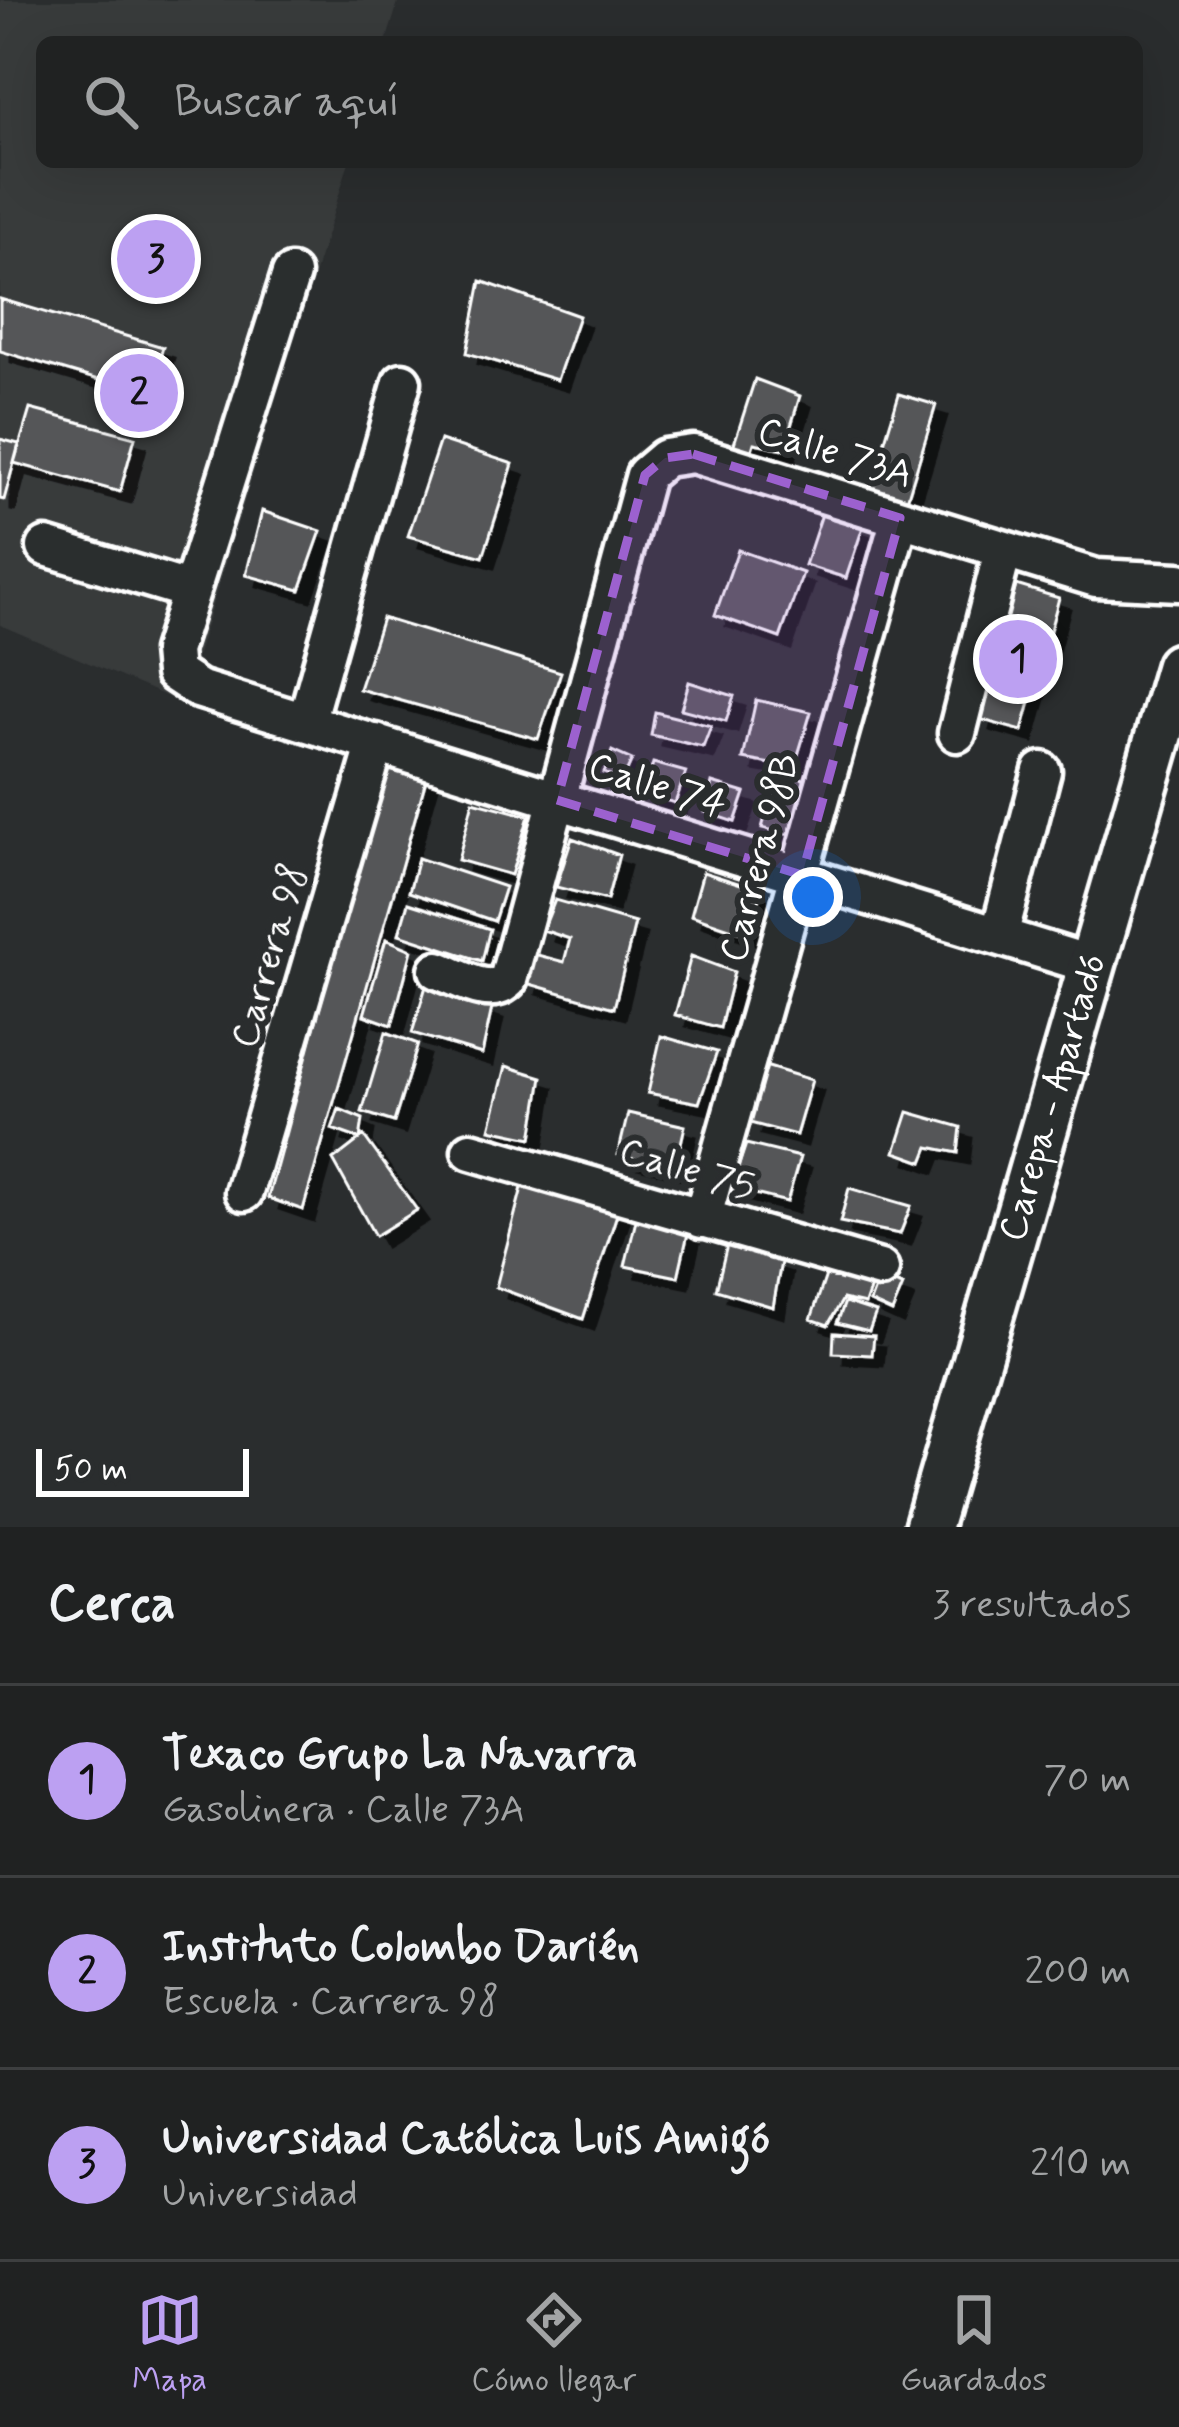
<!DOCTYPE html>
<html lang="es">
<head>
<meta charset="utf-8">
<style>
  :root { --surface:#202222; --page:#2d2f2f; --text:#f1f3f6; --muted:#a2a4a5; --line:#3d3f40; --accent:#bca0f2 }
  body { margin:0; font-family:Mynerve,sans-serif; background:var(--page); color:var(--text) }
  .scale { position:absolute; left:36px; bottom:30px; width:213px; box-sizing:border-box; padding-left:12px; border:6px solid #fff; border-top:0; font-size:33px; line-height:42px; white-space:nowrap; color:#fff; -webkit-text-stroke:9px #2a2d2e; paint-order:stroke }
  .you { position:absolute; left:813px; top:897px; width:42px; height:42px; margin:-30px; border:9px solid #fff; border-radius:50%; background:#1a73e8; box-shadow:0 0 0 18px #1a73e833 }
  .badge { display:grid; place-items:center; width:78px; height:78px; border-radius:50%; background:var(--accent); color:#111; font-size:39px; font-weight:700 }
  .pin { position:absolute; translate:-50% -50%; border:6px solid #fff; box-shadow:0 3px 12px #0006 }
  .list { margin:0; padding:0; list-style:none }
  h2 { display:flex; justify-content:space-between; align-items:center; height:156px; margin:0; padding:0 48px; font-size:51px }
  h2 small { font-size:39px; font-weight:400; color:var(--muted) }
  .list li { display:grid; grid-template-columns:78px 1fr auto; gap:36px; align-items:center; box-sizing:border-box; height:192px; padding:0 48px; border-top:3px solid var(--line) }
  .list b { display:block; font-size:45px; white-space:nowrap }
  .list p { margin:0; font-size:39px; white-space:nowrap; color:var(--muted) }
  .list em { font-size:39px; font-style:normal; color:var(--muted) }
  .icon { flex:none; width:66px; height:66px; fill:none; stroke:currentColor; stroke-width:2; stroke-linecap:round; stroke-linejoin:round }
  .map { position:relative; flex:none; width:1179px; height:1527px; overflow:hidden }
  .search { position:absolute; background:var(--surface); box-shadow:0 12px 48px #0002; left:36px; right:36px; top:36px; height:132px; display:flex; align-items:center; gap:30px; box-sizing:border-box; padding:0 42px; border-radius:18px; color:var(--muted); font-size:45px }
  .sheet { height:732px; background:var(--surface) }
  nav { display:flex; justify-content:space-around; align-items:center; box-sizing:border-box; height:168px; border-top:3px solid var(--line); background:var(--surface); font-size:33px; color:var(--muted) }
  nav a { display:grid; justify-items:center; gap:6px }
  nav .on { color:var(--accent) }
  .map>svg:first-child { display:block }
</style>
</head>
<body>
<div class="map">
<svg width="1179" height="1527" viewBox="0 0 1179 1527">
  <defs>
    <filter id="shadow"><feDropShadow dx="11" dy="11" stdDeviation="0" flood-color="#0009"/></filter>
  </defs>
  <rect width="100%" height="100%" fill="#2a2d2e"/>
  <filter id="ink" filterUnits="userSpaceOnUse"><feTurbulence type="fractalNoise" baseFrequency=".00833" numOctaves="2"/><feDisplacementMap in="SourceGraphic" scale="24" xChannelSelector="R" yChannelSelector="G"/><feConvolveMatrix kernelMatrix="1 2 1 2 8 2 1 2 1" color-interpolation-filters="sRGB"/></filter>
  <g filter="url(#ink)">
    <!-- built -->
    <path fill="#373a3b" d="M0,0H399L386,42H42V162H349L182,703L0,625Z"/>
    <!-- building -->
    <path fill="#555758" stroke="#fff" stroke-width="3" filter="url(#shadow)" d="M481,281L579,316L557,380L467,353Z
      M0,299L163,347L149,395L0,351Z
      M755,379L800,396L784,449L754,443L750,456L732,450Z
      M899,394L936,405L907,500L870,489Z
      M30,409L135,437L120,492L14,463Z
      M0,439L19,444L4,500L0,499Z
      M440,440L513,464L483,557L408,536Z
      M262,511L321,531L300,590L246,575Z
      M822,514L863,527L846,578L805,565Z
      M738,550L803,573L780,638L715,615Z
      M1016,585L1059,598L1022,731L979,719Z
      M382,618L561,672L538,739L359,689Z
      M689,682L734,696L726,721L681,709Z
      M756,700L811,712L794,768L743,759Z
      M655,712L711,726L703,747L651,735Z
      M612,751L632,760L623,780L604,773Z
      M387,760L428,773L303,1210L268,1198Z
      M653,763L686,772L675,803L644,794Z
      M778,771L810,781L794,836L762,828Z
      M712,783L745,793L735,822L705,812Z
      M473,801L529,816L511,875L458,860Z
      M572,838L619,855L607,900L556,887Z
      M418,858L505,887L494,921L409,892Z
      M703,872L763,891L747,934L691,915Z
      M555,900L635,923L614,1008L526,983L534,954L564,962L570,939L543,930Z
      M408,903L490,929L482,961L399,934Z
      M386,939L412,950L392,1025L364,1015Z
      M691,956L734,972L720,1028L675,1015Z
      M426,986L492,1008L482,1054L412,1033Z
      M386,1032L418,1044L394,1122L362,1112Z
      M661,1036L717,1052L699,1103L648,1093Z
      M506,1066L542,1077L532,1138L490,1129Z
      M765,1066L812,1080L796,1135L750,1123Z
      M339,1109L363,1119L360,1139L332,1129Z
      M908,1112L961,1127L958,1153L929,1147L923,1162L895,1152Z
      M628,1113L685,1126L675,1169L618,1155Z
      M364,1136L417,1210L375,1236L333,1160Z
      M746,1144L800,1157L787,1202L731,1188Z
      M525,1176L619,1208L583,1319L496,1287Z
      M849,1188L911,1206L900,1234L840,1222Z
      M637,1216L689,1229L678,1277L625,1266Z
      M727,1245L781,1262L773,1307L716,1290Z
      M827,1272L872,1284L865,1304L843,1299L828,1325L811,1319Z
      M879,1278L903,1286L892,1312L870,1302Z
      M845,1302L876,1312L869,1331L837,1323Z
      M834,1333L874,1336L872,1355L833,1353Z"/>
    <g fill="none" stroke-linecap="round" stroke-linejoin="round">
      <defs>
        <path id="minor" d="M291,274L172,651L174,673L198,689L1092,965
          M46,547L191,591
          M306,722L402,382
          M957,733L1003,551
          M999,936L1042,771
          M438,970C460,978 490,998 508,980L645,475L665,458L693,454L1096,578L1179,582
          M471,1151L880,1269
          M244,1192L376,743
          M702,1219L900,518"/>
        <g id="major">
          <path id="s1" d="M928,1527L1179,667"/>
        </g>
      </defs>
      <!-- minor casing -->
      <use href="#minor" stroke="#fff" stroke-width="45"/>
      <!-- major casing -->
      <use href="#major" stroke="#fff" stroke-width="54"/>
      <!-- minor -->
      <use href="#minor" stroke="#2a2d2e" stroke-width="36"/>
      <!-- major -->
      <use href="#major" stroke="#2a2d2e" stroke-width="45"/>
    </g>
  </g>
  <!-- marked area -->
  <path fill="#9c61cf" fill-opacity="0.2" stroke="#9c61cf" stroke-width="9" stroke-dasharray="24 15" stroke-linejoin="round" d="M693,454L900,518L802,875L557,800L645,475L665,458Z"/>
  <g text-anchor="middle" dominant-baseline="central" stroke-width="12" stroke-linejoin="round" paint-order="stroke">
    <!-- street labels -->
    <g font-size="39" fill="#fff" stroke="#2a2d2e">
      <text transform="translate(835 454) rotate(17)">Calle 73A</text>
      <text transform="translate(657 787) rotate(17)">Calle 74</text>
      <text transform="translate(761 858) rotate(-75)">Carrera 98B</text>
      <text transform="translate(270 956) rotate(-74)">Carrera 98</text>
      <text stroke="none"><textPath href="#s1" startOffset="447">Carepa - Apartadó</textPath></text>
      <text transform="translate(687 1170) rotate(16)">Calle 75</text>
    </g>
  </g>
</svg>
<div class="scale">50 m</div>
<div class="you"></div>
<div class="pin badge" style="left:1018px;top:659px">1</div>
<div class="pin badge" style="left:139px;top:393px">2</div>
<div class="pin badge" style="left:156px;top:259px">3</div>
<div class="search"><svg class="icon" aria-label="search" viewBox="0 0 24 24"><circle cx="10" cy="10" r="6"/><path d="M15 15l6 6"/></svg>Buscar aquí</div>
</div>
<section class="sheet">
<h2>Cerca<small>3 resultados</small></h2>
<ul class="list">
<li><span class="badge">1</span><div><b>Texaco Grupo La Navarra</b><p>Gasolinera · Calle 73A</p></div><em>70 m</em></li>
<li><span class="badge">2</span><div><b>Instituto Colombo Darién</b><p>Escuela · Carrera 98</p></div><em>200 m</em></li>
<li><span class="badge">3</span><div><b>Universidad Católica Luis Amigó</b><p>Universidad</p></div><em>210 m</em></li>
</ul>
</section>
<nav>
<a class="on"><svg class="icon" aria-label="map" viewBox="0 0 24 24"><path d="M3 6l6-2 6 2 6-2v14l-6 2-6-2-6 2zM9 4v14M15 6v14"/></svg>Mapa</a>
<a><svg class="icon" aria-label="directions" viewBox="0 0 24 24"><path d="M12 3l9 9-9 9-9-9zM9 14v-3h6M13 9l2 2-2 2"/></svg>Cómo llegar</a>
<a><svg class="icon" aria-label="saved" viewBox="0 0 24 24"><path d="M7 4h10v16l-5-4-5 4z"/></svg>Guardados</a>
</nav>
</body>
</html>
